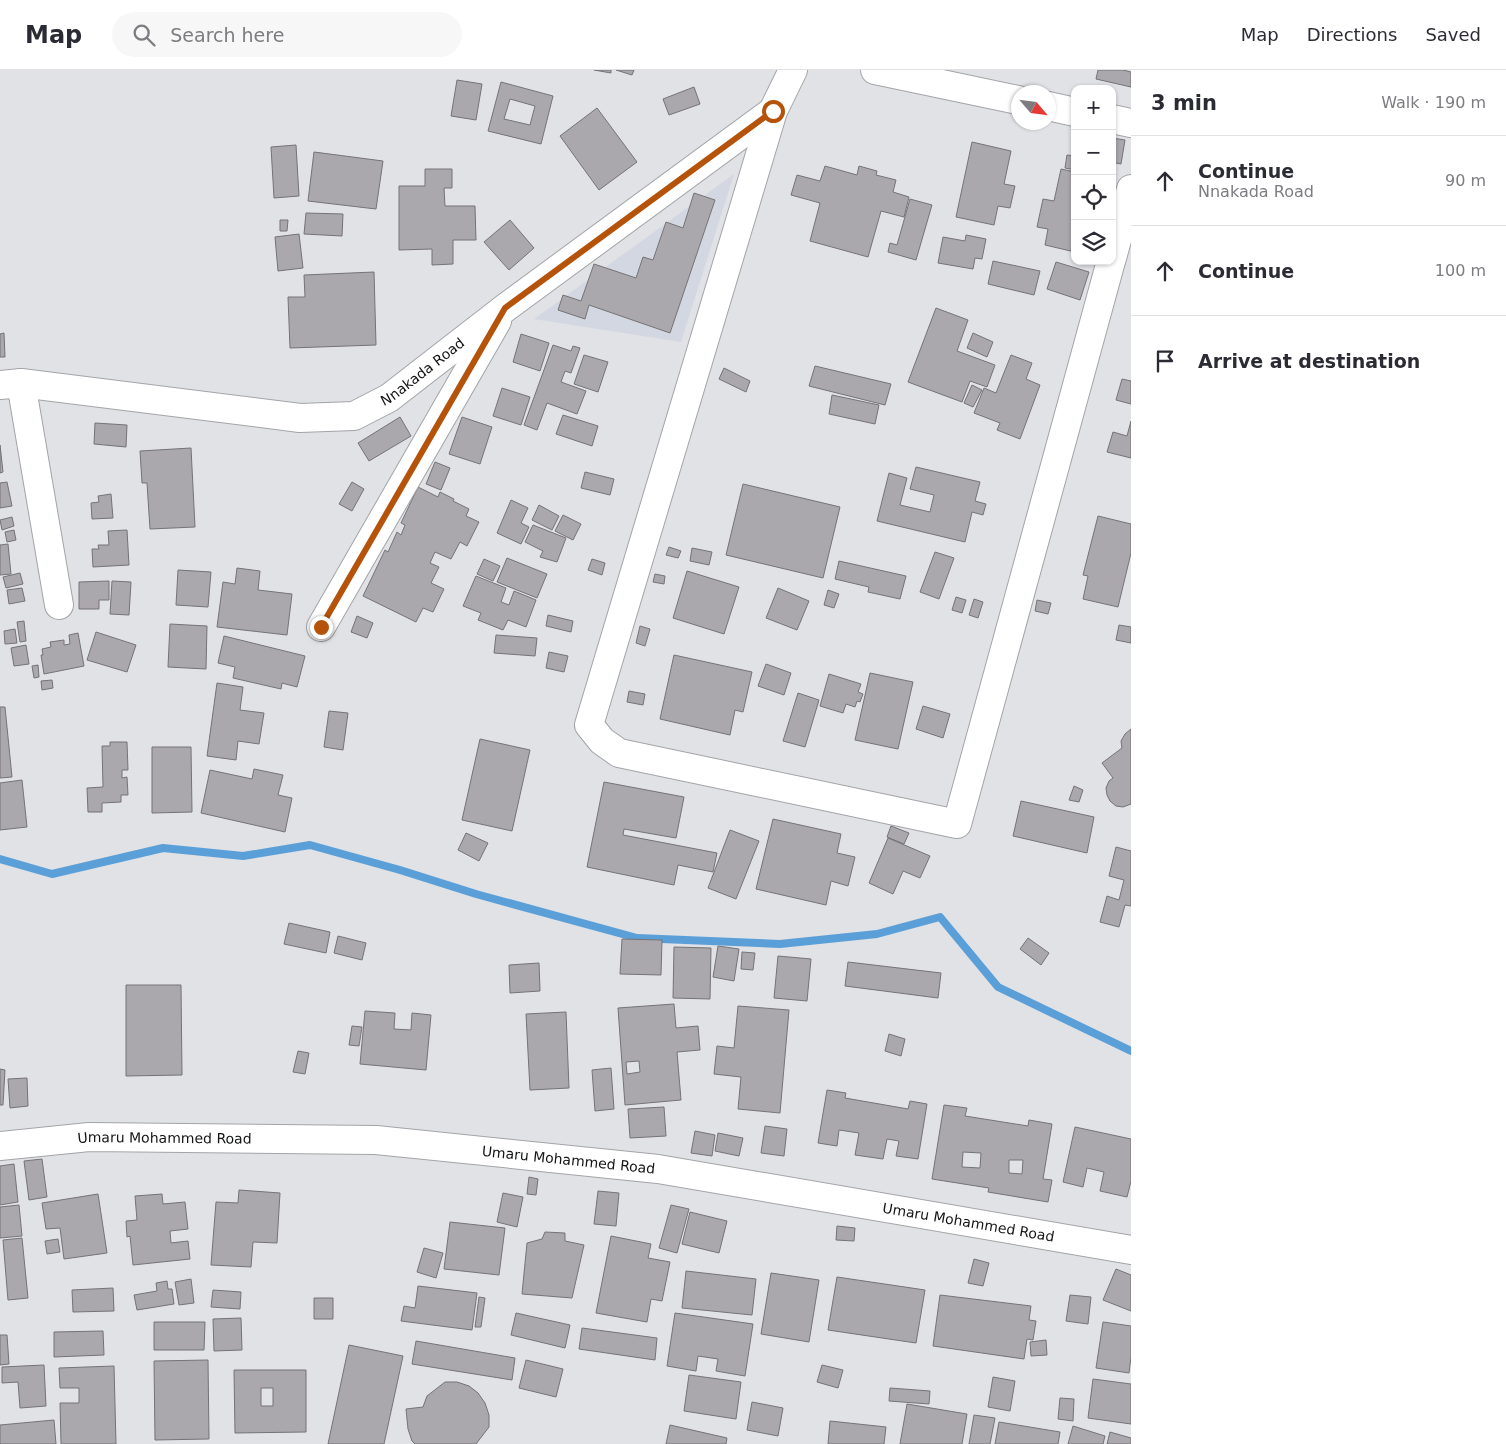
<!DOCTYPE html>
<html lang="en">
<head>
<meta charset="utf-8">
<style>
  :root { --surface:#fff; --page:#f7f7f7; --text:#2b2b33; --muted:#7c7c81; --line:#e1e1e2 }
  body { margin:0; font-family:"DejaVu Sans",sans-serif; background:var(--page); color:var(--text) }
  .controls { position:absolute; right:15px; top:15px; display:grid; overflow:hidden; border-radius:10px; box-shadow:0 1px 4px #0004 }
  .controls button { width:45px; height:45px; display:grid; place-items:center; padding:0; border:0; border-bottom:1px solid var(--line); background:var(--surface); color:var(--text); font:25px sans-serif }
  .compass { position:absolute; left:1011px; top:15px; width:45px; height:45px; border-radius:50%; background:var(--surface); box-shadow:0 1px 4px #0004; rotate:118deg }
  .stop { position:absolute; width:15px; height:15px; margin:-11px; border:4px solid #b45309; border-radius:50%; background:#fff }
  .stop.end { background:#b45309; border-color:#fff; box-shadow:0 1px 5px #0008 }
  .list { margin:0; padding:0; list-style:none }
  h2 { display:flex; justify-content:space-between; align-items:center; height:65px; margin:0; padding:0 20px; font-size:21px }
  h2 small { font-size:16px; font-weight:400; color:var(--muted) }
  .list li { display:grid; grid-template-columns:32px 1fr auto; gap:15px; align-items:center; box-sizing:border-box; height:90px; padding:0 20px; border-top:1px solid var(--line) }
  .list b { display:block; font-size:19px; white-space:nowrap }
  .list p { margin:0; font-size:16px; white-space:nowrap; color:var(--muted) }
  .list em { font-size:16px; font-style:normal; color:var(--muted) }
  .icon { flex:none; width:28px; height:28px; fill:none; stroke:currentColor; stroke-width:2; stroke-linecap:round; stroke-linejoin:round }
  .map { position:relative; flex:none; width:1131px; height:1374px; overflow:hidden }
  header { display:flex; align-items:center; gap:30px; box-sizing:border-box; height:70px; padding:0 25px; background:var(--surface); border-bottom:1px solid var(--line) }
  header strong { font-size:24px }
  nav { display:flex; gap:28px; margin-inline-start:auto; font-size:18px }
  .search { width:350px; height:45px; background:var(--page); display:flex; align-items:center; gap:12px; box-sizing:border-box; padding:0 18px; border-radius:28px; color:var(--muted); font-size:19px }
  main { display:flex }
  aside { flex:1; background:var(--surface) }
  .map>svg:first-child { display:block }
</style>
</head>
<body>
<header>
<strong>Map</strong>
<div class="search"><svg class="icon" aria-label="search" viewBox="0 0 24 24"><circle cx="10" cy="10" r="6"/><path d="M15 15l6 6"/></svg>Search here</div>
<nav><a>Map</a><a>Directions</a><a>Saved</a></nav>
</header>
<main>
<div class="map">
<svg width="1131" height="1374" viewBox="0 0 1131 1374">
  <rect width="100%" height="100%" fill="#e1e2e6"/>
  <!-- built -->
  <path fill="#d3d7e1" d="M734,104L681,272L534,249Z"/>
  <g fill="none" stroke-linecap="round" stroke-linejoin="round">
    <!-- stream -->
    <path stroke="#5b9fd8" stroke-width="8" d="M0,789L52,804L163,778L243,786L310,775L400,800L476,824L637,868L780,874L877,864L940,847L998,917L1131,981"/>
  </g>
  <!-- building -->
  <path fill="#aaa8ac" stroke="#747376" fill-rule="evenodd" d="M594,0H611V3Z
    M616,0H634L632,5Z
    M1098,0H1123L1131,2V17L1096,9Z
    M457,10L482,14L476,50L451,46Z
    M501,12L553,26L541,74L488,61ZM510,29L535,36L530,55L504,49Z
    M694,17L700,34L669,45L663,29Z
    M597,38L637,92L599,120L560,66Z
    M1112,68L1125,70L1121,94L1112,92Z
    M972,72L1011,81L1004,114L1015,116L1010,138L998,136L994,155L956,147Z
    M296,75L299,126L274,128L271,77Z
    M314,82L383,91L376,139L308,131Z
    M1067,85L1075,86V100L1065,98Z
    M825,96L857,105L859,96L877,101L876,105L896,110L893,122L909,127L904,147L881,141L868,187L810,171L820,133L791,125L797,105L820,111Z
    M425,99H452V118H444L445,136H475L476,170H453V194L432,195V179L399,180V116H425Z
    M1061,99L1075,102V182L1045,175L1048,159L1037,157L1043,129L1054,131Z
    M694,123L715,130L670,263L589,235L585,249L558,240L563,225L581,231L594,194L636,208L643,187L653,190L666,152L683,158Z
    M910,129L932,135L916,190L888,182L890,173L897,175Z
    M306,143L343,144L342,166L304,164Z
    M280,150H288L287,161H280Z
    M510,150L534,178L509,200L484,172Z
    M299,164L303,198L278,201L275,167Z
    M966,165L986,169L982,189L975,188L973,199L938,193L943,167L965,171Z
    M993,191L1040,201L1034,225L988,214Z
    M1056,192L1089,202L1080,230L1047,219Z
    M374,202L376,275L290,278L288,227H305L304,205Z
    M936,238L968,250L957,281L995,295L987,317L970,311L962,332L908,312Z
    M4,263L5,287H0V264Z
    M973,263L993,272L987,287L967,278Z
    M521,264L549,273L540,301L513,292Z
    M553,275L571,281L573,276L580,278L571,303L565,301L561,312L586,321L577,344L547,333L537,360L524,355Z
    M584,285L608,292L598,322L574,314Z
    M1011,285L1032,293L1026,309L1040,315L1020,369L997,360L1000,353L974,343L984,318L996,323Z
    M815,296L891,314L885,335L809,316Z
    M724,298L750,311L746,322L719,309Z
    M1122,309L1131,311V334L1116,330Z
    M972,315L982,320L973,337L964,333Z
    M502,318L530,327L521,355L493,346Z
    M832,325L879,335L875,354L829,344Z
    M563,345L598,356L592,376L556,364Z
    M400,347L411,366L369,391L358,373Z
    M462,347L492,357L480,394L449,384Z
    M1131,351V388L1107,382L1113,362L1127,366Z
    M95,353L127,355L126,377L94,374Z
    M0,375L3,402L0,403Z
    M191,378L195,457L150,459L147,413H142L140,381Z
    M435,392L450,398L441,420L426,414Z
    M916,397L980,412L975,431L986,434L983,445L972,442L965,472L877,451L889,403L907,408L900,435L930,442L934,425L910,419Z
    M585,402L614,409L610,425L581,418Z
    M7,412L12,436L0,438V413Z
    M352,412L364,419L352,441L339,434Z
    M743,414L840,437L823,508L726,485Z
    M418,417L438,427L440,422L454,429L453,431L469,439L466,446L479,452L467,476L460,472L451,489L435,482L430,493L439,497L431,513L444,519L433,542L423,538L416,552L363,526L385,480L388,482L397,462L401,465L405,455L401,453Z
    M111,424L113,448L92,449L91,433L99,432L98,426Z
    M511,430L528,438L521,453L529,457L521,474L497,463Z
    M539,435L559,446L552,460L532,450Z
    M563,445L581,454L573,470L555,461Z
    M1098,446L1131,454V483L1118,537L1083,529L1088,506L1083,505Z
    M12,447L14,456L2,460L0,450Z
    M533,455L566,468L557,492L540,487L543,481L525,472Z
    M14,460L16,470L7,472L5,462Z
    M127,460L129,495L93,497L92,479H99L98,475H109L108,461Z
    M8,474L11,504L0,505V475Z
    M669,477L681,481L678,488L666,485Z
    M692,478L712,482L709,495L690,491Z
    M935,482L954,488L939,529L920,522Z
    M507,488L547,504L537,528L497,512Z
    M484,489L500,496L493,511L477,504Z
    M592,489L605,493L602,505L588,500Z
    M839,491L906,506L900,529L868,522L869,517L835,509Z
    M237,498L260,501L258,520L292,524L287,565L217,557L223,512L235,514Z
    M178,500L211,502L208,537L176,535Z
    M687,501L739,517L724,564L673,548Z
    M20,503L23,514L6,518L3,507Z
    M655,504L665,506L664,514L653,512Z
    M476,506L506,518L501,532L509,535L514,521L536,530L526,557L508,550L503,560L478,550L481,543L463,536Z
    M109,511V530H99V539H79V512Z
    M112,511L131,512L129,545L110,544Z
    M22,518L25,531L9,534L7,520Z
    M778,518L809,531L797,560L766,548Z
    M828,520L839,524L834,538L824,535Z
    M956,527L966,530L962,543L952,540Z
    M974,529L983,532L978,548L969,545Z
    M1037,530L1051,533L1048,544L1035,541Z
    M548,545L573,551L571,562L546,556Z
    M357,546L373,553L367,568L351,562Z
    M24,551L26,571L20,572L17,552Z
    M170,554L207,556L206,599L168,597Z
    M1119,555L1131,557V573L1116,570Z
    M640,556L650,559L645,576L636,573Z
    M15,559L17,573L5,574L4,561Z
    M96,562L136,575L127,602L87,590Z
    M78,563L84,596L44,604L41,585H43L42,579L51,577L50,572L64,570V575L70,574L69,565Z
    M496,565L537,568L535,586L494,583Z
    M224,566L305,586L297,617L282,613L281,619L233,608L235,597L218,593Z
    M26,575L29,594L14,596L11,578Z
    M549,582L568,586L564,602L546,598Z
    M674,585L752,602L743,642L735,640L730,665L660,649Z
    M766,594L791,603L784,625L758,616Z
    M38,595L39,607L34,608L32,596Z
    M870,603L913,612L898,679L855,670Z
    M829,604L861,614L858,622L863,624L860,632L857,631L855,637L846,634L843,643L820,636Z
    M52,610L53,618L42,620L41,611Z
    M217,613L243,617L240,640L264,643L259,674L238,671L236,690L207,686Z
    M629,621L645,624L643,635L627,632Z
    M798,623L819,630L805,677L783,671Z
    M923,636L950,644L943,668L916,659Z
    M0,637H5L12,707L0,708Z
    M329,641L348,643L343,680L324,677Z
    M1131,659V734L1123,737L1116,736L1110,731L1107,725L1106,718L1109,711L1113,708L1102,693L1122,678L1121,671L1125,664Z
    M480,669L530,680L512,761L462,750Z
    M110,672H127L128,700H122V708L127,707L128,725H121V732L102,733V742H88L87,718L103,717L102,676H110Z
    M152,677H191L192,742L152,743Z
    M254,699L283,705L278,725L292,728L285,762L201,743L210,700L252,709Z
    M22,710L27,757L0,760V713Z
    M604,712L684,727L676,768L624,759L623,765L717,783L713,802L678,795L674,815L587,797Z
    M1074,716L1083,720L1079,732L1069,730Z
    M1021,731L1094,747L1087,783L1013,766Z
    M773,749L841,764L837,783L855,787L848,816L831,811L826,835L756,819Z
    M891,756L909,763L904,774L887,767Z
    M730,760L759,771L736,829L708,818Z
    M466,763L488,773L479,791L458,780Z
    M888,768L930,786L920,808L903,801L893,824L869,813Z
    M1116,777L1131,781V836L1125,835L1119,857L1100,852L1107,826L1119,830L1124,810L1109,806Z
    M289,853L330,862L326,883L284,874Z
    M338,866L366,873L362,890L334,883Z
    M1028,868L1049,883L1041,895L1020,879Z
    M622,869L662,870L661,905L620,904Z
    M718,876L739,879L734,911L713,907Z
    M674,877L711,878L710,929L673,928Z
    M742,882L755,883L753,900L741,899Z
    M778,886L811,889L807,931L774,928Z
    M848,892L941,903L938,928L845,916Z
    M539,893L540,921L510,923L509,895Z
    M126,915H181L182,1005L126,1006Z
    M674,934L676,958L698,956L700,980L677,982L681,1030L625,1035L618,938ZM639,991L640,1002L627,1004L626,992Z
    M738,936L789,940L780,1043L738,1039L741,1007L714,1004L717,976L734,978Z
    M365,941L395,943L394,959L411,960L412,943L431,945L426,1000L360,994Z
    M566,942L569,1018L530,1020L526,944Z
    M352,956L362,957L359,976L349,975Z
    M889,964L905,969L901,986L885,981Z
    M298,981L309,983L305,1004L293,1002Z
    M611,998L614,1039L595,1041L592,1000Z
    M0,999L5,1000L3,1035H0Z
    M27,1008L28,1036L10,1038L8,1009Z
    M827,1020L846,1023L845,1028L908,1039L910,1031L927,1034L918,1089L896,1086L899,1071L887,1069L883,1089L855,1085L859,1063L839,1060L837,1076L818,1073Z
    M944,1035L967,1038L965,1046L1028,1056L1029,1050L1052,1054L1043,1109L1052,1110L1048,1132L988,1122L989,1118L932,1109ZM963,1082L981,1083L980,1098L962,1097ZM1009,1090H1023L1022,1104L1009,1103Z
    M664,1037L666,1066L630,1068L628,1039Z
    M765,1056L787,1059L784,1086L761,1083Z
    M1075,1057L1131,1069V1111L1127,1127L1100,1121L1104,1102L1087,1098L1083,1117L1063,1112Z
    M695,1061L715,1065L712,1086L691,1083Z
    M718,1063L743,1068L739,1086L715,1081Z
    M42,1089L47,1127L29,1130L24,1091Z
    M14,1094L18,1132L0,1135V1096Z
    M529,1107L538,1109L536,1125L527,1124Z
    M239,1120L280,1123L277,1173L253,1172L251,1197L211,1195L216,1132L238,1133Z
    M598,1121L619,1123L616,1156L594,1154Z
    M503,1123L523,1127L517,1157L497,1152Z
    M98,1124L107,1183L64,1189L60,1158L46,1159L42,1133Z
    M162,1124L163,1134L185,1132L188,1159L170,1161L171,1173L188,1171L190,1189L133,1195L130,1166L127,1167L126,1151L137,1150L135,1126Z
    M19,1135L22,1166L0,1168V1137Z
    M671,1135L689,1139L677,1183L659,1178Z
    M690,1142L727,1151L719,1183L682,1174Z
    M450,1152L505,1158L499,1205L444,1199Z
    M837,1156L855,1158L854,1171L836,1170Z
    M545,1162L565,1163V1171L584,1175L572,1228L522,1224L527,1173L542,1169Z
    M611,1166L651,1174L648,1188L670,1192L662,1231L651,1229L647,1252L596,1243Z
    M22,1168L28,1228L8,1230L3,1170Z
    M58,1169L60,1182L47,1184L45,1171Z
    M424,1178L443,1183L436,1208L417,1202Z
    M974,1189L989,1193L983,1216L968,1213Z
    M1116,1199L1131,1205V1241L1103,1230Z
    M686,1201L756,1209L752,1245L682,1238Z
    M771,1203L819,1210L809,1272L761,1264Z
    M837,1207L925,1220L916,1273L828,1260Z
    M191,1209L194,1233L179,1235L175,1212Z
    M167,1211L168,1219H172L174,1234L137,1240L134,1225L157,1221L156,1213Z
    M418,1216L477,1223L472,1260L401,1251L404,1236L415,1238Z
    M113,1218L114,1241L73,1242L72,1220Z
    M213,1220L241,1222L240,1239L211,1237Z
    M940,1225L1031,1236L1029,1250L1036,1251L1033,1270L1027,1269L1024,1289L933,1276Z
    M1070,1225L1091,1227L1088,1254L1066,1251Z
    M479,1227L485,1228L481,1257H475Z
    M314,1228H333V1249H314Z
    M516,1243L570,1255L565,1278L511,1265Z
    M675,1243L753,1254L745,1306L716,1301L718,1289L698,1286L696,1301L667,1296Z
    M241,1248L242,1280L214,1281L213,1249Z
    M154,1252H205L204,1280H154Z
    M1103,1252L1131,1256V1287L1129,1303L1096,1298Z
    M582,1258L657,1268L655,1290L579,1279Z
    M103,1261L104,1285L54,1287V1262Z
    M0,1265H7L9,1294L0,1295Z
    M1046,1270L1047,1285L1031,1286L1030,1272Z
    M416,1271L515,1288L512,1310L412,1294Z
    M349,1275L403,1286L384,1374H328Z
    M208,1290L209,1369L155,1370L154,1291Z
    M526,1290L563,1299L556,1327L519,1318Z
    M44,1295L46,1336L20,1338L18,1312L2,1313V1297Z
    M822,1295L843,1300L838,1318L817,1312Z
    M114,1296L116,1374H61L60,1333H79V1318H60L59,1298Z
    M234,1300H306V1362L235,1363ZM261,1318H273V1336H261Z
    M689,1305L741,1312L736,1349L684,1341Z
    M993,1307L1015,1311L1010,1341L988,1337Z
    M1093,1309L1131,1314V1354L1088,1348Z
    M445,1312H457L469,1316L478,1323L485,1333L489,1345V1357L476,1374H415L412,1371L408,1359L406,1339L423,1337L427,1326Z
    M890,1318L930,1321L929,1334L889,1331Z
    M1060,1328L1074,1329L1073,1351L1058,1349Z
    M752,1332L783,1338L778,1366L747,1360Z
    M907,1334L967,1344L962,1374H900Z
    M974,1345L995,1348L990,1374H969Z
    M54,1350L56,1374H0V1355Z
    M830,1351L886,1357L884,1374H828Z
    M999,1352L1060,1362L1058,1374H995Z
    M670,1355L727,1368L726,1374H666Z
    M1073,1356L1105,1366L1103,1374H1068Z
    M1110,1362L1131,1368V1374H1107Z"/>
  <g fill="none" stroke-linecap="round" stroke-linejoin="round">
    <defs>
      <g id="minor">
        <path d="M793,0L773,41L589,655L602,671L619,683L957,754L1111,191"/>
        <path d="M875,0L1018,30"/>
        <path d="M1048,36L1075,42"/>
        <path d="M1112,49L1131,53"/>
        <path d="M1112,188L1131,119"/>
        <path d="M21,313L59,535"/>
        <path id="s1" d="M0,315L21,313L300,348L354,346L389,328L505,238L773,41"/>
        <path d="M321,557L497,251"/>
        <path id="s2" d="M0,1076L89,1067L376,1070L658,1099L1131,1180"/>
      </g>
    </defs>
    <!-- minor casing -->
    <use href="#minor" stroke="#a3a4a8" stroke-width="30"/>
    <!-- minor -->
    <use href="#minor" stroke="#fff" stroke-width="28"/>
  </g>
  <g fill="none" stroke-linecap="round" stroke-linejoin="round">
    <!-- route -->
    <path stroke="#b45309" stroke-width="6" d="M321,557L505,238L773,41"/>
  </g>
  <g text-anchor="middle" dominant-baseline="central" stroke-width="4" stroke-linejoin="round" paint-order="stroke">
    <!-- street labels -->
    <g font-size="14" fill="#131415" stroke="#e1e2e6">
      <text stroke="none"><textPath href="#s1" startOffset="438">Nnakada Road</textPath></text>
      <text stroke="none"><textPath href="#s2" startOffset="165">Umaru Mohammed Road</textPath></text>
      <text stroke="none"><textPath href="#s2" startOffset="570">Umaru Mohammed Road</textPath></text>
      <text stroke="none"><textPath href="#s2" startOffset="975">Umaru Mohammed Road</textPath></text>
    </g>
  </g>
</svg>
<div class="controls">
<button>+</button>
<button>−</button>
<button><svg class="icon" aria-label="locate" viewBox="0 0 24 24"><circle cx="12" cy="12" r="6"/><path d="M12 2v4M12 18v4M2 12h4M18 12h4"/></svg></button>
<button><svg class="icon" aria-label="layers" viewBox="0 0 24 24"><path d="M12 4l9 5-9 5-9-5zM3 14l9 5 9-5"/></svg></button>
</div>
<svg class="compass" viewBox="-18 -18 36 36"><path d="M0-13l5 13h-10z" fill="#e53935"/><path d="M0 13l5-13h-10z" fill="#7c7c81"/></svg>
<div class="stop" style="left:773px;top:41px"></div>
<div class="stop end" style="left:321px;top:557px"></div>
</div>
<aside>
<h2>3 min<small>Walk · 190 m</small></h2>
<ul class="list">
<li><svg class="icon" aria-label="ahead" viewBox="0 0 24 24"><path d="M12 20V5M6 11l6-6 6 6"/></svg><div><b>Continue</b><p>Nnakada Road</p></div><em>90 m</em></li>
<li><svg class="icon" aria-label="ahead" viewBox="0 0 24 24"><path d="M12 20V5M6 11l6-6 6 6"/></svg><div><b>Continue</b></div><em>100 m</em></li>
<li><svg class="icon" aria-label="arrive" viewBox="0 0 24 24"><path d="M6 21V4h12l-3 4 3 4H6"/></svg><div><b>Arrive at destination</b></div></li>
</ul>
</aside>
</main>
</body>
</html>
